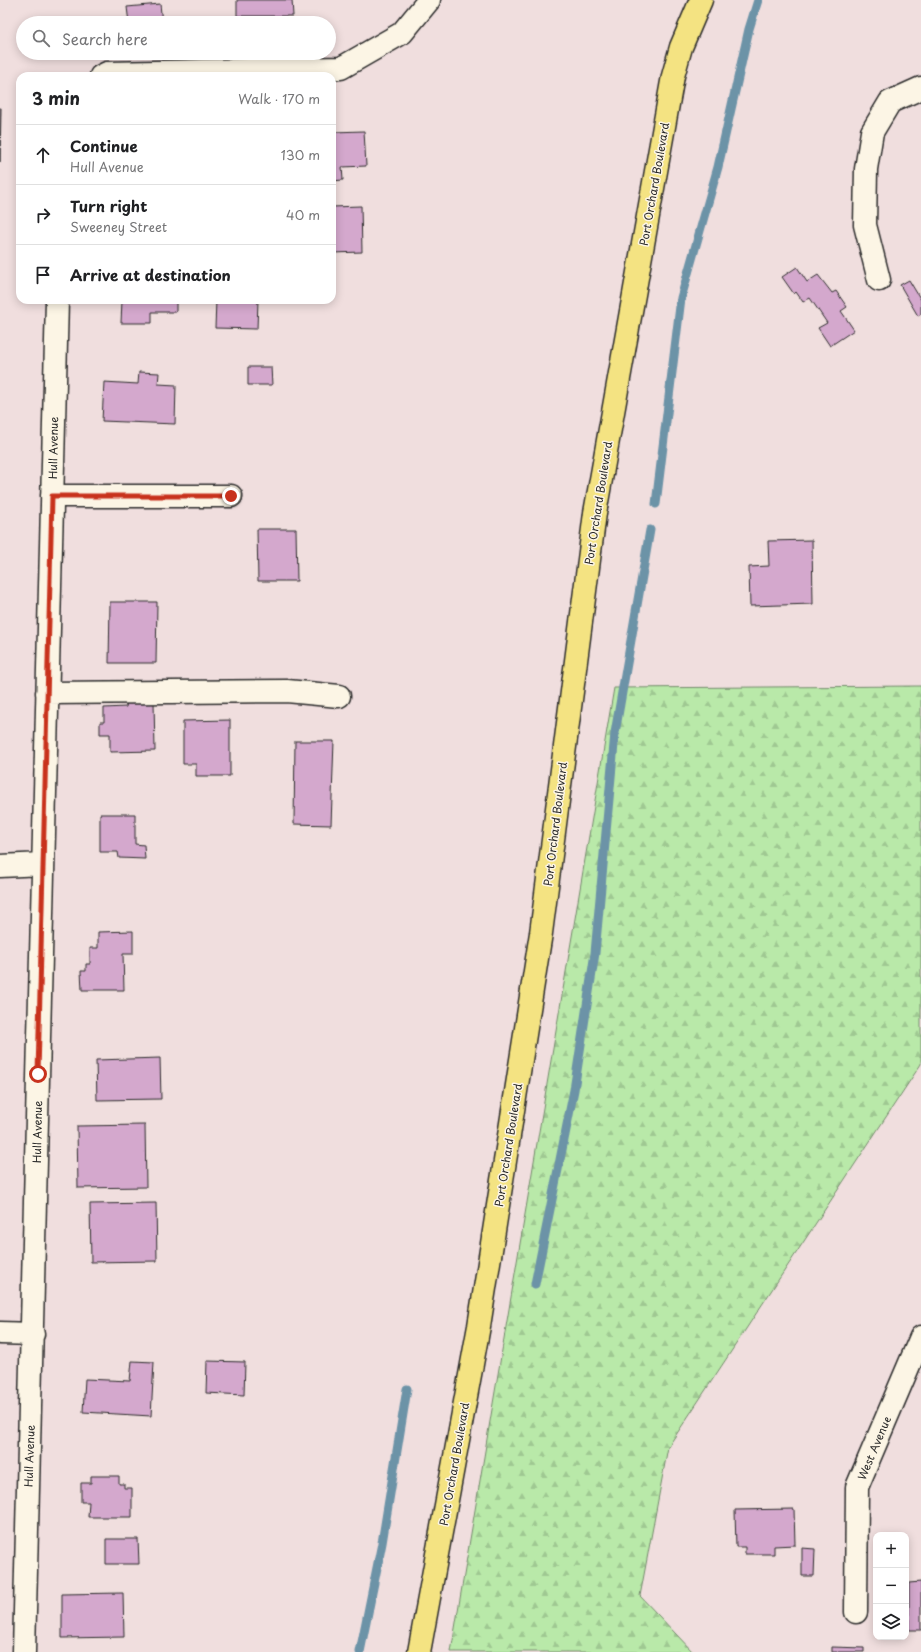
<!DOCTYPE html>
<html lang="en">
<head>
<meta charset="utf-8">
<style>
  :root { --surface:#fff; --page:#f6f6f6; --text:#202124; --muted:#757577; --line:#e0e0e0 }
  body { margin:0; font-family:"Playpen Sans",sans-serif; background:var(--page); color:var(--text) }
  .controls { position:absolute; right:12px; bottom:12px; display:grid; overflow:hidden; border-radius:8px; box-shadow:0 2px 10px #0003 }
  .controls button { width:36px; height:36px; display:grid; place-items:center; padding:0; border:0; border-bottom:1px solid var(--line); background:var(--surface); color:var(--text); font:20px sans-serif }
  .stop { position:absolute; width:12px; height:12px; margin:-9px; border:3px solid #c8321e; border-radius:50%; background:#fff }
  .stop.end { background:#c8321e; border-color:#fff; box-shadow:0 1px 4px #0008 }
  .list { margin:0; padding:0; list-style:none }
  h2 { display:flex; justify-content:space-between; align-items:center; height:52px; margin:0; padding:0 16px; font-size:17px }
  h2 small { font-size:13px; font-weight:400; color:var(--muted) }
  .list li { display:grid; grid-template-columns:26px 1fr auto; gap:12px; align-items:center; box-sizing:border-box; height:60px; padding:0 16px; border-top:1px solid var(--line) }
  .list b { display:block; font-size:15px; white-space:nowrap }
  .list p { margin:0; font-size:13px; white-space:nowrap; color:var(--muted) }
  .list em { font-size:13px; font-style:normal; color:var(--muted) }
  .icon { flex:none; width:22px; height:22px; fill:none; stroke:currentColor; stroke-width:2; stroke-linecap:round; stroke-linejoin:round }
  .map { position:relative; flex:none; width:921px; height:1652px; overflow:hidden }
  .search { position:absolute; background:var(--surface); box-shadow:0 2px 10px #0003; left:16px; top:16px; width:320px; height:44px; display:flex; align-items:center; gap:10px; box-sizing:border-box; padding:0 14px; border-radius:22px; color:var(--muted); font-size:15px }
  .panel { position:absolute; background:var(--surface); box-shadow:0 2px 10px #0003; left:16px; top:72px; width:320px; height:232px; border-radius:12px }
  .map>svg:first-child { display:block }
</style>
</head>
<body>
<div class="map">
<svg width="921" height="1652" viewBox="0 0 921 1652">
  <defs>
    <pattern id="forest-firs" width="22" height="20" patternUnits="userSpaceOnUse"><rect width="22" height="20" fill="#b9e9a9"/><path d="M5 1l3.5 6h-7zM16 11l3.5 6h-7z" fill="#9fc892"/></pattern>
  </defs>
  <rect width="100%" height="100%" fill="#f0dede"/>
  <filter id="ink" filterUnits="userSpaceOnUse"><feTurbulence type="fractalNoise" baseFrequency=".025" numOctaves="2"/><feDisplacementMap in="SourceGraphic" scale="8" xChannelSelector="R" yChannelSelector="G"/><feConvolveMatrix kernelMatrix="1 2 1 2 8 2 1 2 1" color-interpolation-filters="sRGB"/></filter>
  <g filter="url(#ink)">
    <!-- forest -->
    <path fill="url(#forest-firs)" stroke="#728a6a" d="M921,686V1064L668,1447L640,1596L693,1652H451L614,688Z"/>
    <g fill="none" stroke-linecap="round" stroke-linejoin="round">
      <!-- stream -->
      <path stroke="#6c93a7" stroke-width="9" d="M656,504L681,298L718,167L749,29L758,0
        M535,1284L574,1090L595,953L615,733L650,530
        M360,1652L382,1543L407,1389"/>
    </g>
    <!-- building -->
    <path fill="#d4a8cd" stroke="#2b2b2b" d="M237,0H292L293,16H237Z
      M160,4L162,23H129L127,7Z
      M0,108H1L0,162Z
      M364,131L366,166L342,167L343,180L332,181V132Z
      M361,206L362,252L332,253V207Z
      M797,267L807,282L818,275L832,293L836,291L847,307L841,311L854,330L830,346L818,328L827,323L810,298L803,302L796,292L794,294L782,277Z
      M909,280L921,300V314L918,316L900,285Z
      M122,300H176V312H152V323H121Z
      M216,300H258L257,329L215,328Z
      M248,367H271L272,385H248Z
      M139,372L159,373L158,384L176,385L175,424L102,421L104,382L138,384Z
      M257,529H296L297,581H258Z
      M812,540L813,604L750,606L749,567L769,566L768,541Z
      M110,602H157L156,663H109Z
      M127,702H154L155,751L110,752V734H100V722H104V708L126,707Z
      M230,720V776H196V764H183V721Z
      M295,741H334L331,825L294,824Z
      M100,814H135V844L144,845L145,859L119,858L118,852H100Z
      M133,931V954H123L124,990H82L81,971H86V964H90V948H98V932Z
      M160,1058L161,1099L97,1100L96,1060Z
      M145,1125L146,1187L78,1188L77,1126Z
      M156,1203L157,1261L91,1262L90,1204Z
      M132,1361L154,1362L151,1416L83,1412L85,1379L130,1381Z
      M207,1361L245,1362L244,1395L206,1393Z
      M91,1476H119V1484H124V1488H132V1517H88L89,1502H81V1483H91Z
      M794,1509L795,1545L774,1546V1554H745V1547H736L735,1510Z
      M106,1539H138L139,1564H106Z
      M802,1548L815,1549L814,1576H802Z
      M921,1582V1630H909V1583Z
      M123,1593L124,1637L62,1638V1594Z
      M832,1647L864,1648V1652H832Z"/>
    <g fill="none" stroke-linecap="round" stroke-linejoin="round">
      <defs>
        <path id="minor" d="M101,76L107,73L341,68L402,33L429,0
          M879,280L865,225L866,169L872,132L890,102L921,88
          M52,496H231
          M47,693L287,691L339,696
          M0,866L43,864
          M0,1333L33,1334
          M856,1612L857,1487L921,1337
          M24,1652L57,300"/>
        <path id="major" d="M419,1652L479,1326L541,933L595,513L673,76L681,47L701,0"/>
      </defs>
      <!-- minor casing -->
      <use href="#minor" stroke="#2b2b2b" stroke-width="25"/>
      <!-- major casing -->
      <use href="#major" stroke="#2b2b2b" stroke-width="25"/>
      <!-- minor -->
      <use href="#minor" stroke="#fcf5e5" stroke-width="22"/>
      <!-- major -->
      <use href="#major" stroke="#f4e382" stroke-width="22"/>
    </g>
  </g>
  <g fill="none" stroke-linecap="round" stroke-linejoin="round" filter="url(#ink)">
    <!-- route -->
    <path stroke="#c8321e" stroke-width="5" d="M38,1074L52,496H231"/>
  </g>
  <g text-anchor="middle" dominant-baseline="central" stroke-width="3" stroke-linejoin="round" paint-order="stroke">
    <!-- street labels -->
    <g font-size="11" fill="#2b2b2b" stroke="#fcf5e5">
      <text transform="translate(654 184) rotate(-80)">Port Orchard Boulevard</text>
      <text transform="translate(53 448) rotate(-89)">Hull Avenue</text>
      <text transform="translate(598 503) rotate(-81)">Port Orchard Boulevard</text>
      <text transform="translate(555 824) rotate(-83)">Port Orchard Boulevard</text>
      <text transform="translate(37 1132) rotate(-89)">Hull Avenue</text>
      <text transform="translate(508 1145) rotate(-81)">Port Orchard Boulevard</text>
      <text transform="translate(874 1448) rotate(-67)">West Avenue</text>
      <text transform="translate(29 1456) rotate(-88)">Hull Avenue</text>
      <text transform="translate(454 1464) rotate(-80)">Port Orchard Boulevard</text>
    </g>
  </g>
</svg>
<div class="controls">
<button>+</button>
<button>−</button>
<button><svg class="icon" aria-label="layers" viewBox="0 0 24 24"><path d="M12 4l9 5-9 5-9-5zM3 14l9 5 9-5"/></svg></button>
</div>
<div class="stop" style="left:38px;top:1074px"></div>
<div class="stop end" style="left:231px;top:496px"></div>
<div class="search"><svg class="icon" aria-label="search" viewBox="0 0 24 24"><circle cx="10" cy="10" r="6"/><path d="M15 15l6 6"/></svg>Search here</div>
<section class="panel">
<h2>3 min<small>Walk · 170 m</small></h2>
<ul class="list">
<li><svg class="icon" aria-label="ahead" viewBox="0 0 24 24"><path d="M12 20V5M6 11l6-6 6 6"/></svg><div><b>Continue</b><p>Hull Avenue</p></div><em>130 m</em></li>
<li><svg class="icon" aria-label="right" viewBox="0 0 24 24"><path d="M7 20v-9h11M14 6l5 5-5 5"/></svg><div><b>Turn right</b><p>Sweeney Street</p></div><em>40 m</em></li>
<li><svg class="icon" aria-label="arrive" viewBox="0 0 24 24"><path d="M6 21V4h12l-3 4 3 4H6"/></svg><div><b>Arrive at destination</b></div></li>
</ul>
</section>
</div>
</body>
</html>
